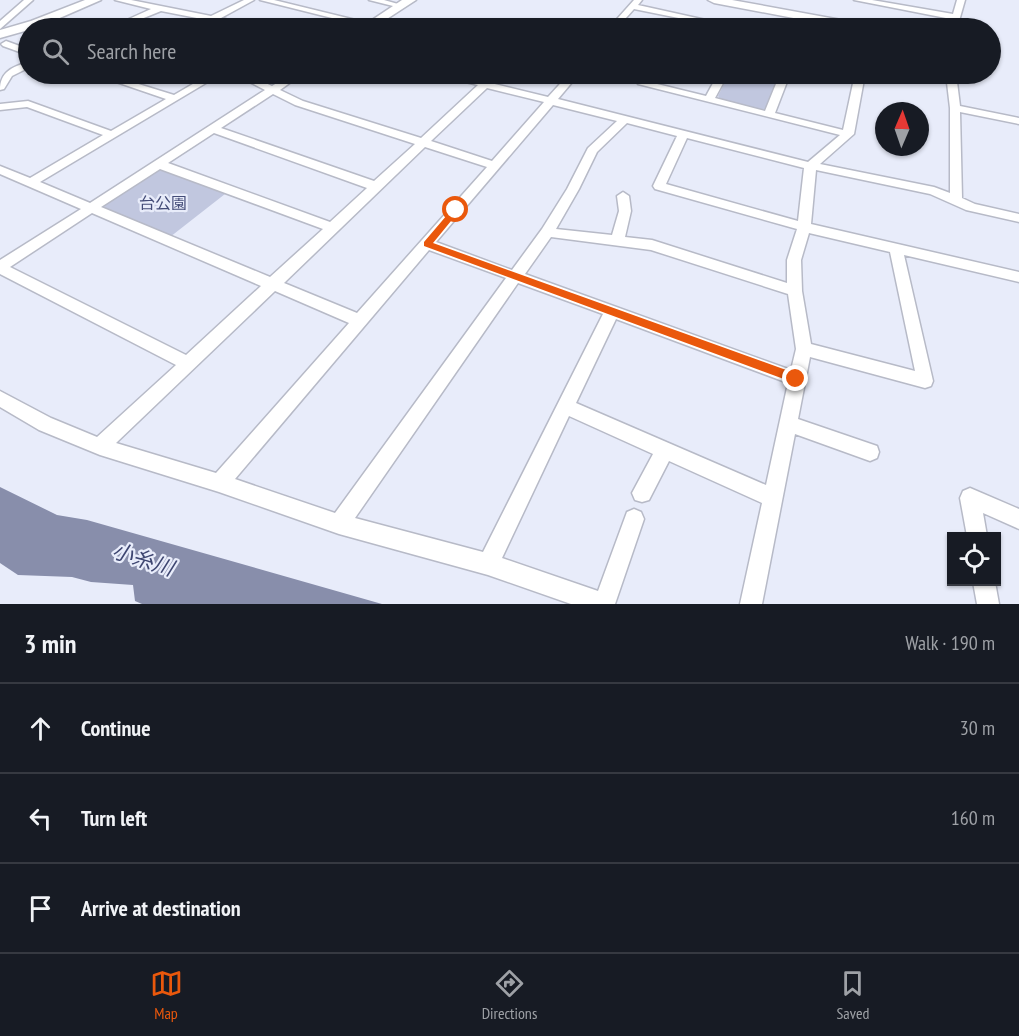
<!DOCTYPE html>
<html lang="en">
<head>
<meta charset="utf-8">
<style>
  :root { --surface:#171b24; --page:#242831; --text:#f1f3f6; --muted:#9ea1a6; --line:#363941; --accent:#ea580c }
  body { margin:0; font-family:"PT Sans Narrow","Noto Sans JP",sans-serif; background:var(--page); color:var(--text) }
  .controls { position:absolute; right:18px; bottom:18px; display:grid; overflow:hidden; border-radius:0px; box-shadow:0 2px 4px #0004 }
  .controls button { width:54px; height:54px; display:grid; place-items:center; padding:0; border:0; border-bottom:2px solid var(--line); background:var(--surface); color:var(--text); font:30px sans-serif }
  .compass { position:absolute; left:875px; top:102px; width:54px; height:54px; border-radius:50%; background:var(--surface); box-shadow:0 2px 4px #0004; rotate:2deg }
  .stop { position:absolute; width:18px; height:18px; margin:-14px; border:4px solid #ea580c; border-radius:50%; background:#fff }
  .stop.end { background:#ea580c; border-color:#fff; box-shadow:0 2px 6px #0008 }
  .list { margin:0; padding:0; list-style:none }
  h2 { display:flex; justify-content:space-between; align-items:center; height:78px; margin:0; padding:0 24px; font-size:26px }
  h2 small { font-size:20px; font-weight:400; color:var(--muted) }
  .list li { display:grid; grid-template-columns:39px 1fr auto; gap:18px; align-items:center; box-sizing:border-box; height:90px; padding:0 24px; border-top:2px solid var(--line) }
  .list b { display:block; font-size:22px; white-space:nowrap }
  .list em { font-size:20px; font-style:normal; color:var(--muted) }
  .icon { flex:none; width:33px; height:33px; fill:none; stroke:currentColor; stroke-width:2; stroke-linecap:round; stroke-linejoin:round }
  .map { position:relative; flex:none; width:1019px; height:604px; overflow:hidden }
  .search { position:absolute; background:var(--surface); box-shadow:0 2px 4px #0004; left:18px; right:18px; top:18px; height:66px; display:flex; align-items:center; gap:15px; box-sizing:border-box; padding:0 21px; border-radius:33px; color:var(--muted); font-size:22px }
  .sheet { height:348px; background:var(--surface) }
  nav { display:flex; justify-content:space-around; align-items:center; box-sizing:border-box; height:84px; border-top:2px solid var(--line); background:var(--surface); font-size:16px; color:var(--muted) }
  nav a { display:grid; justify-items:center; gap:3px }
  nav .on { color:var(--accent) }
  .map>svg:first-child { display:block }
</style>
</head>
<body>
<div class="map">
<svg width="1019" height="604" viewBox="0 0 1019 604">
  <rect width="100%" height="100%" fill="#e8ecfa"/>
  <!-- green -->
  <path fill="#c1c7df" d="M729,74H780L767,108L761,110L720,99L718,96Z
    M160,170L225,194L170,237L99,207L152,172Z"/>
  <!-- water -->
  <path fill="#888eab" d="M0,487L57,515L87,520L382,604H142L135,601L133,585L91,582L72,577L18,575L0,563Z"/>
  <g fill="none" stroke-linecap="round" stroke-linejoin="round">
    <defs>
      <path id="street" d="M24,0H33L0,29V21Z
        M115,0H131L211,16L244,0H254L221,18L262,28H248L161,11L119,28H109L151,9Z
        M260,0H274L376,25L372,28Z
        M369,0H384L405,6L401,8Z
        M634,0H642L638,5L742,28H728L634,9L617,28H609Z
        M854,0H872L953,14L957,0H965L957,28H949L951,19Z
        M6,41L28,49V55L3,46L1,44Z
        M28,62V68L12,76L4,89L0,90C0,72 12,67 28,62Z
        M93,74H106L174,95L210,74H221L40,182L90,203L265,90L234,74H246L272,86L291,74H302L280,90L303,101L421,138L478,85L441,76L439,74H454L548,97L569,74H579L558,99L808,162L840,135L638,84L645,74H655L649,82L706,96L718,74H728L715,98L765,111L780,74H790L775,113L843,130L855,74H865L854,134L820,164L934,187L950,193V108L946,74H956L960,106L1019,118V124L960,112L962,198L975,204L1019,214V222L966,210L930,194L816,170L811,224L1019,272V282L904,255L933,381L931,386L925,388L810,357L798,419L877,446L879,452L877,458L870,461L795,434L762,604H740L762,503L669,461L649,500L642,502L635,500L632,493L653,454L569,416L502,558L598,591L627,512L634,509L641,512L644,519L615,604H571L488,575L339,534L219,492L100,455L39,430L0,407V391L51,418L97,437L176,365L0,274V260L81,209L0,174V166L30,178L103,135L27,107L0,110V104L28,101L111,131L166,99ZM487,88L544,102L492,161L431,141ZM273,94L295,105L415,144L374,181L221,128ZM553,105L617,121L588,148L567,189L542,229L512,270L436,242ZM627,123L677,136L653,186L655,189L797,229L787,260V283L652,240L625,237L631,211L629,196L623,192L617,196L619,211L612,235L556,229L579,189L597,152ZM214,133L367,188L330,222L168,163ZM687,138L804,168L798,221L666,184ZM425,147L487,167L357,313L284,283ZM160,169L323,229L270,277L101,207ZM92,213L261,286L186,355L10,267ZM809,233L890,252L915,371L811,344L802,291L801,260ZM551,237L651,250L788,294L796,349L791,370L525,274ZM429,250L506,278L335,513L235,479ZM518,283L603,314L483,552L355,518ZM275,291L349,323L216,473L116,443ZM616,319L788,383L766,485L576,403Z
        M970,488L1019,509V529L983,513L987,536H967L960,498L963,491Z
        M973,582H995L999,604H977Z"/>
      <path id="secondary" d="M85,0H101L39,27L0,38V30L31,21Z
        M402,0H416L373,28H360Z
        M708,0H732L863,24L869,28H846L714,3Z"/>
    </defs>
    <!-- street casing -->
    <use href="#street" stroke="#b7bac7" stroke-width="3"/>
    <!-- secondary casing -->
    <use href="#secondary" stroke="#b7bac7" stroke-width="3"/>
    <!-- street -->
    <use href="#street" fill="#fff" fill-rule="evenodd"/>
    <!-- secondary -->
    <use href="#secondary" fill="#fff" fill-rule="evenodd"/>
  </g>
  <!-- route -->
  <path fill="#ea580c" d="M453,208L460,210L433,243L800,375V382H792L424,246V242Z"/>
  <g text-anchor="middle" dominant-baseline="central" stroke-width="4.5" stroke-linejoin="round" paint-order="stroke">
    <!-- park labels -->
    <g font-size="16" fill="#444c78" stroke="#e8ecfa">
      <text x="163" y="203">台公園</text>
    </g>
    <!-- near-water labels -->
    <g font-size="21" font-style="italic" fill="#3e4671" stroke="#e8ecfa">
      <text transform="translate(143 559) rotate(18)">小糸川</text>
    </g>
  </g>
</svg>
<div class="controls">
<button><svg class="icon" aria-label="locate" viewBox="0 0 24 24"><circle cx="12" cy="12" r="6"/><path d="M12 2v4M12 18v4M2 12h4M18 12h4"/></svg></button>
</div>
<svg class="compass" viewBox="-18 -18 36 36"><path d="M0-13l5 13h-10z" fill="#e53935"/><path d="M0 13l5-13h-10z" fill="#9ea1a6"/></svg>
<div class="stop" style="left:456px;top:210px"></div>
<div class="stop end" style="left:796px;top:379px"></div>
<div class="search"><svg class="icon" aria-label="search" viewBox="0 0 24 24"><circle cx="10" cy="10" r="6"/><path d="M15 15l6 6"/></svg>Search here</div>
</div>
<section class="sheet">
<h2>3 min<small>Walk · 190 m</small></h2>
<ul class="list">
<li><svg class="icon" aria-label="ahead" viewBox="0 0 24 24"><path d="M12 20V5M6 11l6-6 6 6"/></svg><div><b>Continue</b></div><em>30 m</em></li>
<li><svg class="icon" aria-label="left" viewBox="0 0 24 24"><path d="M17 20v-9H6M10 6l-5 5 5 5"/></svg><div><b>Turn left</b></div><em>160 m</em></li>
<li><svg class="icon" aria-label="arrive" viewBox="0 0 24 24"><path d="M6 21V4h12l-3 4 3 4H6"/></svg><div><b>Arrive at destination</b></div></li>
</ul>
</section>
<nav>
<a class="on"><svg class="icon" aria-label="map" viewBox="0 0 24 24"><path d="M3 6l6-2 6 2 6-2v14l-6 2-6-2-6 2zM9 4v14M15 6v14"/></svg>Map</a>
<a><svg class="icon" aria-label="directions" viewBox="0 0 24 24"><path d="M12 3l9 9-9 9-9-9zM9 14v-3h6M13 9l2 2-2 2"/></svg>Directions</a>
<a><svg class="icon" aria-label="saved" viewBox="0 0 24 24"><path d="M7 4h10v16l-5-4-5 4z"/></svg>Saved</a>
</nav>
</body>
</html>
